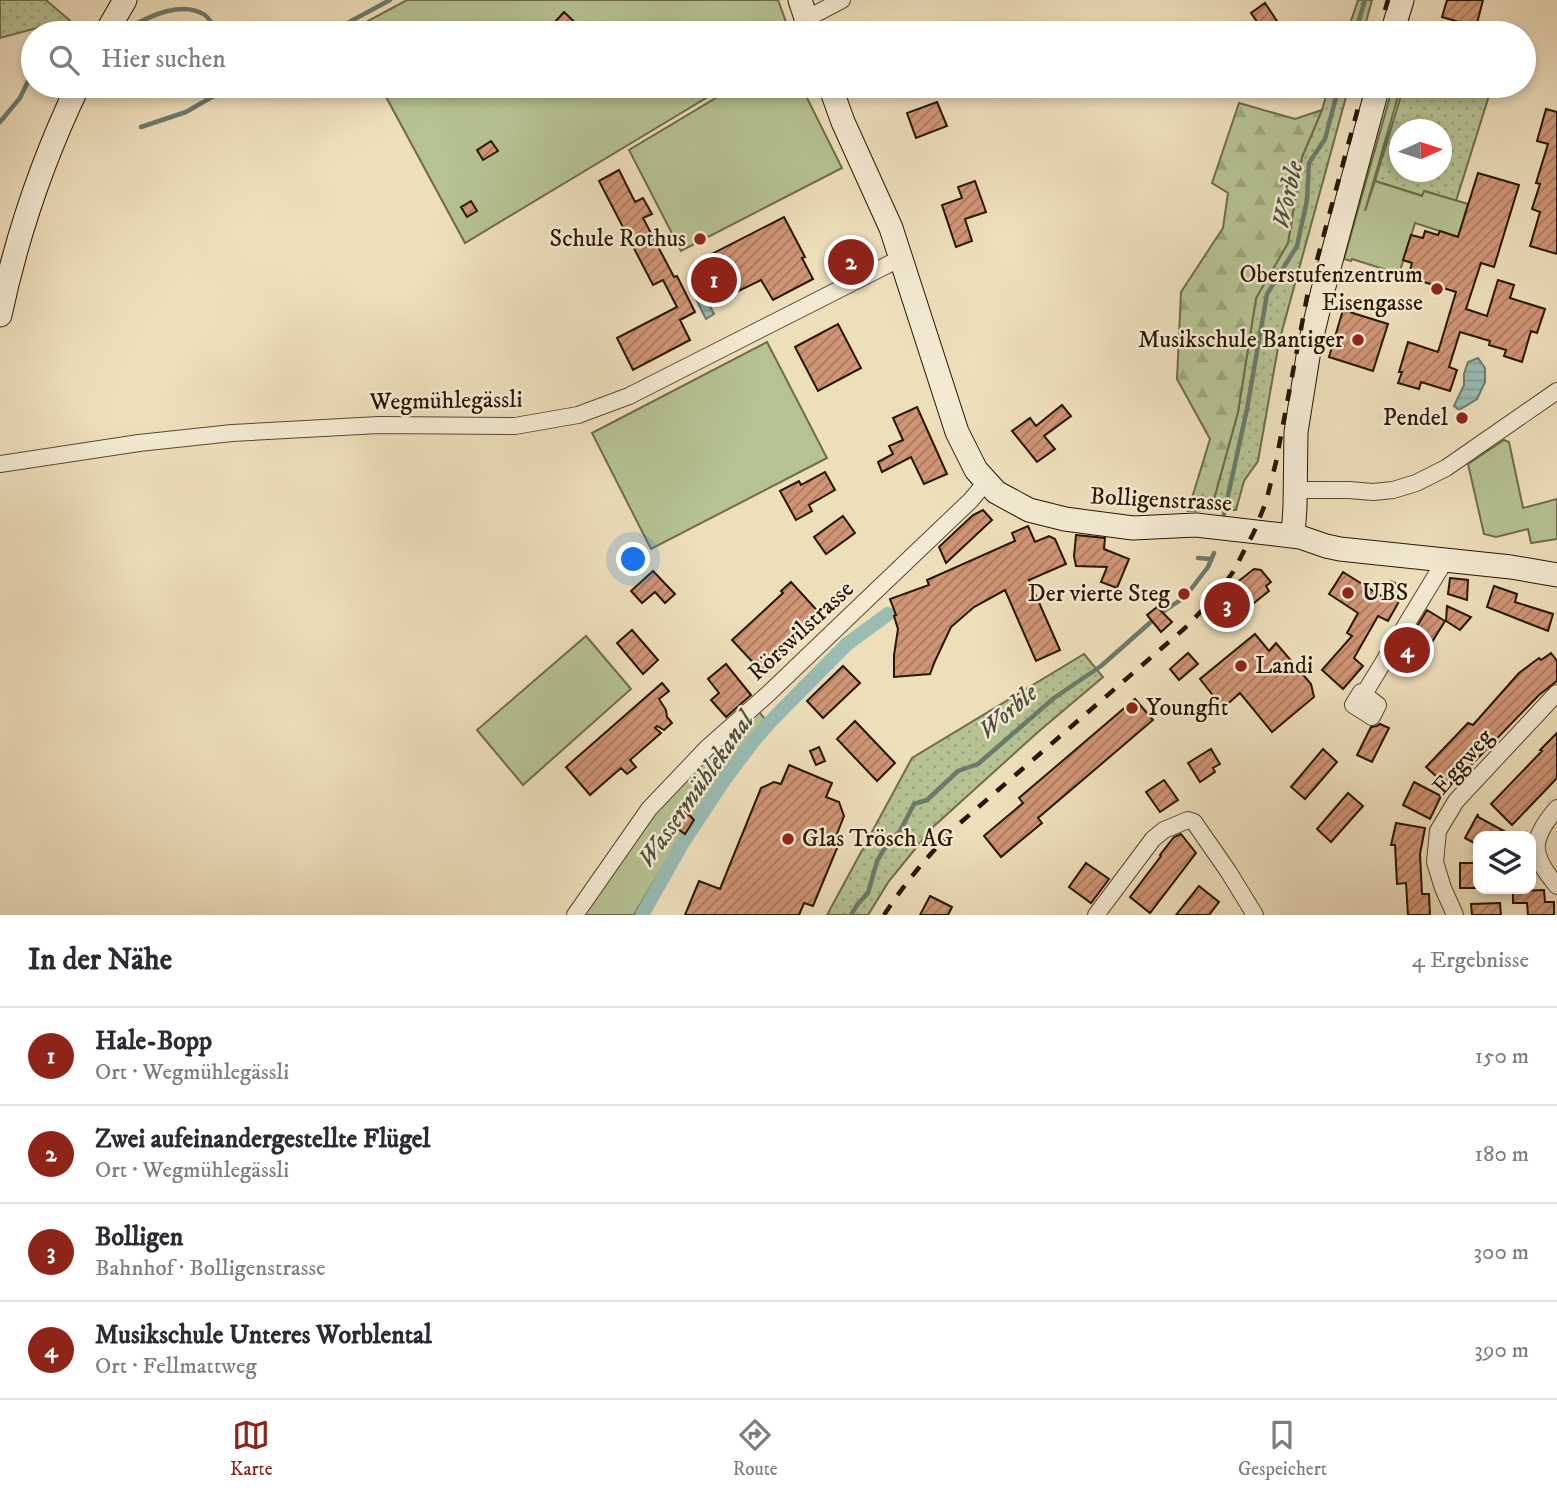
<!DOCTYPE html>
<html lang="de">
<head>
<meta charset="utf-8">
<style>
  :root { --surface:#fff; --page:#f2f2f3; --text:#2b2b33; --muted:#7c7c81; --line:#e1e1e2; --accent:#8f2418 }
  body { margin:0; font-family:"IM FELL DW Pica",serif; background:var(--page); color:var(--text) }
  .controls { position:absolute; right:21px; bottom:21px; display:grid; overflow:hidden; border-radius:14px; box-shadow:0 4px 10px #0003 }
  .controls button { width:63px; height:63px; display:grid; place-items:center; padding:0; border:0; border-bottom:2px solid var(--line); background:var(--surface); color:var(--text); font:35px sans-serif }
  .compass { position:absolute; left:1389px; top:119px; width:63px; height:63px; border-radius:50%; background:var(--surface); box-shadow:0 4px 10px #0003; rotate:87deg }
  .you { position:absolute; left:634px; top:560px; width:24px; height:24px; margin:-18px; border:5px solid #fff; border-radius:50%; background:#1a73e8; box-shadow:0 0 0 10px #1a73e833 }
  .badge { display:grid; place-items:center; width:46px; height:46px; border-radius:50%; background:var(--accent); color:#fff; font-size:23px; font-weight:700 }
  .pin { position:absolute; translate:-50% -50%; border:4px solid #fff; box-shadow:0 2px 7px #0006 }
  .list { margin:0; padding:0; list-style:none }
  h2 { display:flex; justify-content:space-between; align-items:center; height:91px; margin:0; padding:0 28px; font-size:30px }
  h2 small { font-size:23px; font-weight:400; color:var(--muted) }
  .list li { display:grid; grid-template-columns:46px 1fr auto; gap:21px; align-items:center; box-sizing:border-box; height:98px; padding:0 28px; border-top:2px solid var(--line) }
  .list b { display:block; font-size:26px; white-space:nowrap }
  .list p { margin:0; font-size:23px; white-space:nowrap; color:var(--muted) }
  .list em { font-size:23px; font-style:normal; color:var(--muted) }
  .icon { flex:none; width:38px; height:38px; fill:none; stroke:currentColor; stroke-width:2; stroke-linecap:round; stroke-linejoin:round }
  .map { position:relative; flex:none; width:1557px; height:915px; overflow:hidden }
  .search { position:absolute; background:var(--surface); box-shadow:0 4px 10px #0003; left:21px; right:21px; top:21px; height:77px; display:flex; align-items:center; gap:18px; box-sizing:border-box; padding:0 24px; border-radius:38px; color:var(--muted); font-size:26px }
  .sheet { height:483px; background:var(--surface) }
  nav { display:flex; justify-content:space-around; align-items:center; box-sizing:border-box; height:98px; border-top:2px solid var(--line); background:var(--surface); font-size:19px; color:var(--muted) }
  nav a { display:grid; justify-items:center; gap:4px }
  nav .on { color:var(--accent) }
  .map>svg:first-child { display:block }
</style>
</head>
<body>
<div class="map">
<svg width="1557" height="915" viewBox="0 0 1557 915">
  <defs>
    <pattern id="grass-dots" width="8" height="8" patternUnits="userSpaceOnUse" patternTransform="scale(1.75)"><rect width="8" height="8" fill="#b6c292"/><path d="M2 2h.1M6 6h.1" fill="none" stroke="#9ca67c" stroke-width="1.8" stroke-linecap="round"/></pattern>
    <pattern id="forest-firs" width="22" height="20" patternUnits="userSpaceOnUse" patternTransform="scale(1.75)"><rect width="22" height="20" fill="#b6c292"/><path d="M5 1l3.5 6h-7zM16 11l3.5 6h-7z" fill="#9ca67c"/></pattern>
    <pattern id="water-rules" width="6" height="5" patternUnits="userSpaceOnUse" patternTransform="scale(1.75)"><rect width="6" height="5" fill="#99bcb3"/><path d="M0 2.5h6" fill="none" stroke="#84a198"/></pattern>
    <pattern id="building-hatch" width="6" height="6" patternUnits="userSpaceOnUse" patternTransform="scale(1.75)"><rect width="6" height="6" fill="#d09575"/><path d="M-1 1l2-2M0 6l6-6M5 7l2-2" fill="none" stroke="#a9795e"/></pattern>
  </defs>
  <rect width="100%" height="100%" fill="#eedfbb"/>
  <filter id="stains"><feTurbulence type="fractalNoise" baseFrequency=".00286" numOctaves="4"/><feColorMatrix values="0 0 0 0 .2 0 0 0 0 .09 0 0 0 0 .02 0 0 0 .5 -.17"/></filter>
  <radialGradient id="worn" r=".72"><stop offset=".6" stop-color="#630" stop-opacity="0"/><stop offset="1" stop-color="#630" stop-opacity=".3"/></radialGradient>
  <!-- grass -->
  <path fill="url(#grass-dots)" stroke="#6e6c4a" stroke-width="2" fill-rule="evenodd" d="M0,0H46L82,31L54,33L44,26L0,38Z
    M1358,0H1372L1363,33H1347Z
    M1329,86H1349L1279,342L1258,461L1244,481L1236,510H1211L1238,412L1256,298L1288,243L1302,157L1322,110Z
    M1404,86H1492L1456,201L1425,191L1423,196L1375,181ZM1400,130H1442V172H1400Z
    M1084,654L1103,677L1038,732L933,827L889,881L868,915H827L912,758Z"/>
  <!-- forest -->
  <path fill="url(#forest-firs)" stroke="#6e6c4a" stroke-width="2" d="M1239,103L1295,119L1322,110L1302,157L1288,243L1256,298L1238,412L1211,510L1188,511L1210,439L1177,379L1181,292L1223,228L1228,193L1212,183Z"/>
  <!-- garden -->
  <path fill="#b6c292" stroke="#6e6c4a" stroke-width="2" d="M407,0H778L790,33H368L366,22Z
    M382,86H726L465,243L385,95Z
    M736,86H801L842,168L681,251L629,150Z
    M1393,86H1401L1365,211L1375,181L1422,196L1424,191L1468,204L1458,237L1415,223L1399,274L1352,259L1351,261L1344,259Z
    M767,342L827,458L651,549L592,433Z
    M1504,440L1509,442L1523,508L1557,499V539L1531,543L1528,529L1496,537L1484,534L1468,464Z
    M586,636L631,689L523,785L477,730Z
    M754,706L765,719L720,776L677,842L634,915H575L649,809Z"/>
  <!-- water -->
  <path fill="url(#water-rules)" stroke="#6b7a6c" stroke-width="2" d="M704,295L714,314L706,319L696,299Z
    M1478,358L1485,368V382L1477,399L1459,410L1454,406L1464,385V374L1468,362Z"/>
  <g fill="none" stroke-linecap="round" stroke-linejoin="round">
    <!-- stream -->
    <path stroke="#6b7a6c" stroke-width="4.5" d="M130,27C150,16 183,0 205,15C210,20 215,27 219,33
      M329,33L390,0
      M1355,33L1365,0
      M0,122L20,98L33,71
      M141,127L186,112L231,86
      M1224,514L1247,409L1267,294L1297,246L1307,200L1309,163L1325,139L1339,86
      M1198,558L1211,559
      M851,915L857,905L868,893L877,861L886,846L900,831L914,804L927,800L958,771L978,764L1054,698L1101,666L1161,613L1185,597L1208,567L1214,553"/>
    <!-- canal -->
    <path stroke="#99bcb3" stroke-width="14" d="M642,915L682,844L725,779L752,743L769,723L847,644L888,614"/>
  </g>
  <!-- building -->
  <path fill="url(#building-hatch)" stroke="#261601" stroke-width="2" d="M1447,0H1483L1476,27L1442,17Z
    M1265,3L1285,33H1265L1251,13Z
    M564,12L586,33H554L560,27L555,22Z
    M937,102L947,126L916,138L907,113Z
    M1546,109L1557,112V254L1530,246L1540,212L1532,209L1540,184L1536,183L1548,144L1537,141Z
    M491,141L498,151L483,160L477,150Z
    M619,170L635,202L643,198L652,214L643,218L674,277L677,276L695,312L680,320L690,340L633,370L617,338L677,307L663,280L653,285L599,181Z
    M1478,173L1519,185L1494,267L1481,263L1466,309L1487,316L1498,280L1514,285L1510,298L1545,309L1537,333L1531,331L1522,362L1504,356L1506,350L1489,345L1490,341L1460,332L1449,367L1457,370L1450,391L1421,382L1419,389L1398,383L1402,372H1399L1408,342L1438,352L1456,292L1408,277L1412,263L1403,260L1411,235L1423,238L1425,231L1438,235L1440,231L1458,237Z
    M975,181L986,212L965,219L972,241L956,247L942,205L962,198L958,187Z
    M471,201L477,211L467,217L461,207Z
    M784,217L805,257L802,258L813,279L773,300L761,280L726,297H724L704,258Z
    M1343,310L1388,324L1373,371L1329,357Z
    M838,324L861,368L818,391L795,347Z
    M1062,405L1071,416L1044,436L1055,449L1037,462L1012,431L1030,418L1036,426Z
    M917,407L947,474L924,484L911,457L882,472L878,462L893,454L889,446L903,440L893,418Z
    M825,472L835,490L809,505L812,511L796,520L780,491L799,481L801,485Z
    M983,510L992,520L946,563L939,547L973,515Z
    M843,516L855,533L826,554L814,537Z
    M1028,526L1035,542L1049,536L1055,539L1066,564L1029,580L1060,650L1036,661L1005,590L974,607L951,627L935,661L930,674L894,677V655L898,629L894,616L896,615L890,599L929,585L927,580L1015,541L1012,533Z
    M1076,535L1105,538L1104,549L1129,559L1117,588L1101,582L1107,567L1076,566L1074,556Z
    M1254,569L1261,570L1271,582L1266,586L1269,591L1220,630L1211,620L1217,615L1215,613L1222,607L1220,604L1228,598L1226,596L1237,587L1235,584Z
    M653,571L675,594L665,603L655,592L642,603L631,591Z
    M1343,572L1383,597L1391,581L1406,589L1388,621L1378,616L1354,658L1363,666L1343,689L1322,670L1352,636L1347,633L1358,613L1329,594Z
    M1450,578L1468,580L1467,600L1448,594Z
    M791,582L824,618L815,627L812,624L764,669L762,667L760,670L732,640L783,593L781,591Z
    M1494,586L1517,594L1515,602L1553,614L1548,631L1487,607Z
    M1447,606L1471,617L1460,630L1446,621Z
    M1157,607L1172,622L1161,632L1147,615Z
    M1427,610L1445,621L1432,642L1426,639L1407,670L1395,662Z
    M632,630L658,660L643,674L617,643Z
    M1255,634L1269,651L1276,643L1311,684L1314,697L1272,732L1240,693L1223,708L1200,679Z
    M1188,653L1198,664L1179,680L1170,669Z
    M1551,653L1557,661V681L1539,695L1449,788L1426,767L1468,723L1473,725L1519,673L1539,658L1541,660Z
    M726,664L751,695L726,717L711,700L719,693L708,679Z
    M843,666L860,683L823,718L807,701Z
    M662,683L669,691L659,699L666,710L667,717L672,723L664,730L657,726L655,728L661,733L630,760L636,767L627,774L621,768L590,795L566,767Z
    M1135,699L1153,720L1038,818L1042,823L1001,857L984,836L1023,803L1019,798Z
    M855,721L895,763L877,781L837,739Z
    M1380,724L1389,728L1372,762L1357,755L1371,727L1377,726Z
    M1557,733V778L1512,825L1491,804L1542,751L1540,750Z
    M819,747L825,761L816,765L810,751Z
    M1211,749L1220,764L1213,768L1215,772L1200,782L1188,763Z
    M1323,749L1337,762L1305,799L1291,787Z
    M789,765L832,783L826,797L839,802L844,816L835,839L840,841L813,906L804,903L799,915H685L699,881L720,889L761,788L774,782L781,784Z
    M1164,780L1178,800L1160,812L1146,792Z
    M1414,782L1441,796L1430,819L1403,805Z
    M1348,793L1363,806L1331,842L1317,829Z
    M683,809L694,820L685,834L672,825Z
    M1478,814V817L1513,836H1478V845L1465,838Z
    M1396,823L1425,828L1420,854L1422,894H1429L1430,915H1408L1406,883L1397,884L1395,845H1391Z
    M1181,834L1196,853L1150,913L1130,897L1161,856L1160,855L1174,837Z
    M1086,863L1109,879L1091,903L1069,887Z
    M1460,863H1478V888H1460Z
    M1199,886L1219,902L1209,915H1176Z
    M1544,890L1545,902H1554V915H1528L1527,903H1513V891Z
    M930,896L952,907L948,915H920Z
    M1500,903L1501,915H1472L1471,904Z"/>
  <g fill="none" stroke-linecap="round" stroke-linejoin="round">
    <defs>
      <path id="minor" d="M806,19L842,0
        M0,464L139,443L232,433L379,425L515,426L578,415L629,396L901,258
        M1295,490H1349L1373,492L1393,490L1416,483L1446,468L1557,391
        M1361,692L1378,705L1372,717L1353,705Z
        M1364,694L1446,559
        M1557,808C1530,840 1530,854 1557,886
        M575,915L649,809L707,748L768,694L906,562L971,500L986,482
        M1096,915L1153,839L1164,830L1188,820L1194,822L1228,871L1255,915
        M1455,915L1443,888L1435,862L1438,831L1456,801L1557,693"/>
      <path id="secondary" d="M800,0L811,33
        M106,33L125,0
        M1392,33L1402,0
        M830,86L843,122L891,228L957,432L976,470L996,492L1029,510L1065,519L1133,528L1196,525L1300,537L1326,546L1340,549L1511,567L1557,575
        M0,315C17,235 43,159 78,86
        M1293,536L1295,507L1296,432L1310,344L1323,290L1378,86"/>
    </defs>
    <!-- minor casing -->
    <use href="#minor" stroke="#584830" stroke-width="18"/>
    <!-- secondary casing -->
    <use href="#secondary" stroke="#261601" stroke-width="25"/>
    <!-- minor -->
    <use href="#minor" stroke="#f4ead3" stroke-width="16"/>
    <!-- secondary -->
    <use href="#secondary" stroke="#f4ead3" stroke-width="23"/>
    <!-- rail -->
    <path stroke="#261601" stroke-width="4.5" stroke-dasharray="12 12" stroke-linecap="butt" d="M1378,33L1388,0
      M884,915C906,881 931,852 960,823L1185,628L1214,598L1233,572L1254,532L1266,502L1276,462L1307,297L1364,86"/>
  </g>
  <!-- markers -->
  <g fill="#8f2418" stroke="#f4ead3" stroke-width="2.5">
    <circle cx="700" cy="239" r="7"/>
    <circle cx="1437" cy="289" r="7"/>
    <circle cx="1358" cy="340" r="7"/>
    <circle cx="1462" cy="418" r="7"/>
    <circle cx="1348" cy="593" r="7"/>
    <circle cx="1184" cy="594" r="7"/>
    <circle cx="1241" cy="666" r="7"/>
    <circle cx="1132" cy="708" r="7"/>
    <circle cx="788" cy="839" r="7"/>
  </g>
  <g text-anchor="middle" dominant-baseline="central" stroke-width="5" stroke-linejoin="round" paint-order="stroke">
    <!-- poi labels -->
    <g font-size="24" fill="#261601" stroke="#f4ead3" text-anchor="end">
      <text x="686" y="239">Schule Rothus</text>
      <text x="1423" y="275">Oberstufenzentrum<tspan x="1423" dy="28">Eisengasse</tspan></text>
      <text x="1344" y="340">Musikschule Bantiger</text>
      <text x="1448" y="418">Pendel</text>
      <text x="1362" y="593" text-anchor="start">UBS</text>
      <text x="1170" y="594">Der vierte Steg</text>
      <text x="1255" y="666" text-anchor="start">Landi</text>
      <text x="1146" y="708" text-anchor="start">Youngfit</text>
      <text x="802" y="839" text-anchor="start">Glas Trösch AG</text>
    </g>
    <!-- street labels -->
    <g font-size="24" fill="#261601" stroke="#f4ead3">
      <text transform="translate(446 401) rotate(-1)">Wegmühlegässli</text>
      <text transform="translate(1161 500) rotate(3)">Bolligenstrasse</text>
      <text transform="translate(801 631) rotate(-43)">Rörswilstrasse</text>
      <text transform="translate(1463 762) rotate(-49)">Eggweg</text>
    </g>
    <!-- water labels -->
    <g font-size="26" font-style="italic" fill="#4e503f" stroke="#f4ead3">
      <text transform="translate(1288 195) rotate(-78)">Worble</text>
      <text transform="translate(1008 712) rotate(-41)">Worble</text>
      <text transform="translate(696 790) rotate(-55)">Wassermühlekanal</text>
    </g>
  </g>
  <rect width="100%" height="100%" filter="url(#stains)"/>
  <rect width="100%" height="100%" fill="url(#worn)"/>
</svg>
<div class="controls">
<button><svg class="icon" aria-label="layers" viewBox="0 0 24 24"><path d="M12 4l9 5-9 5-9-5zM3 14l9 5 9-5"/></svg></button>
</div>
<svg class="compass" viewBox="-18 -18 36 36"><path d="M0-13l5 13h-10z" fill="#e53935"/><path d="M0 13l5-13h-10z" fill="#7c7c81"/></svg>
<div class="you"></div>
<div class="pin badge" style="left:714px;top:280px">1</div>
<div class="pin badge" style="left:851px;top:262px">2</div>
<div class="pin badge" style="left:1227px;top:605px">3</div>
<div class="pin badge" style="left:1407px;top:650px">4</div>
<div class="search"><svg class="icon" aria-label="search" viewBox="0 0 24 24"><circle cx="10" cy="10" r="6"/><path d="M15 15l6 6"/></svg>Hier suchen</div>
</div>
<section class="sheet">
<h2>In der Nähe<small>4 Ergebnisse</small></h2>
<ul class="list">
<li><span class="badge">1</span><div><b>Hale-Bopp</b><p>Ort · Wegmühlegässli</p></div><em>150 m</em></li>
<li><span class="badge">2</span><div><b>Zwei aufeinandergestellte Flügel</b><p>Ort · Wegmühlegässli</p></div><em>180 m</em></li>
<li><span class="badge">3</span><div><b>Bolligen</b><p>Bahnhof · Bolligenstrasse</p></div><em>300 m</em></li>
<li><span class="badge">4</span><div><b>Musikschule Unteres Worblental</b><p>Ort · Fellmattweg</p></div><em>390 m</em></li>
</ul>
</section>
<nav>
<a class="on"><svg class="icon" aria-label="map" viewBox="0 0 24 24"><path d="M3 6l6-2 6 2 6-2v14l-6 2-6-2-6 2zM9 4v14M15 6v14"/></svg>Karte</a>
<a><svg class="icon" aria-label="directions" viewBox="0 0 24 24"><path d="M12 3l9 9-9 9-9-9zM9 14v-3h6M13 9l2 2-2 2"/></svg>Route</a>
<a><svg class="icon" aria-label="saved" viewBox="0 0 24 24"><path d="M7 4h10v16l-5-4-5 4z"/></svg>Gespeichert</a>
</nav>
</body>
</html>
